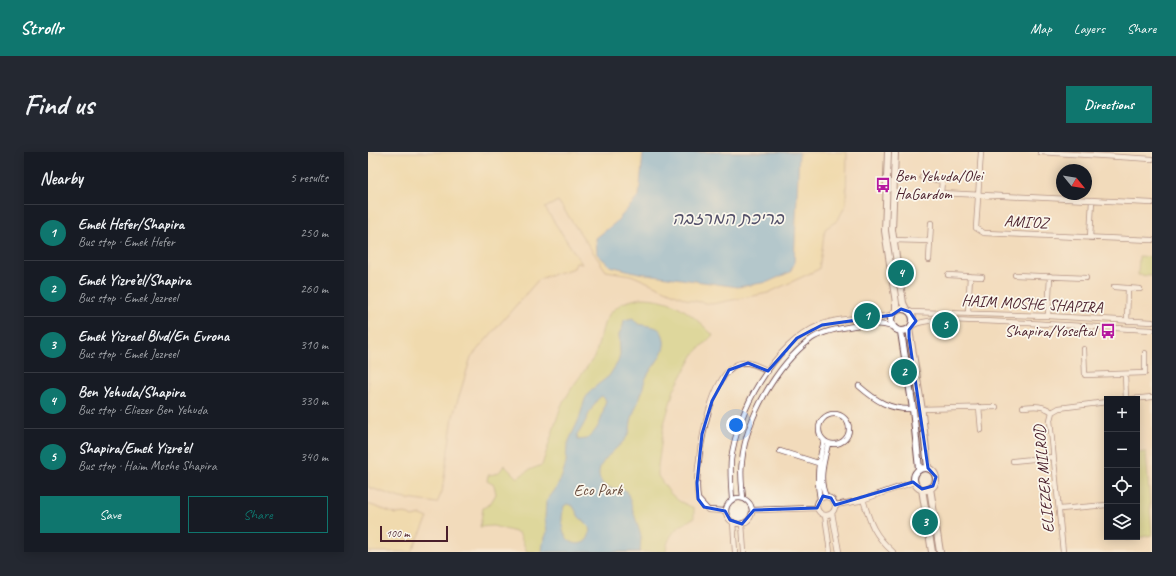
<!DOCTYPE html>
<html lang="en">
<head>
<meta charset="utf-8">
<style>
  :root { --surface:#171b24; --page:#242831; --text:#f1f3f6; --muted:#9ea1a6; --line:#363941; --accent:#0f766e }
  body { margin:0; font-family:Caveat,"Playpen Sans Hebrew",sans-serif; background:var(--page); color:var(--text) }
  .controls { position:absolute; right:12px; bottom:12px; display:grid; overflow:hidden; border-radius:0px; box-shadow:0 2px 10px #0003 }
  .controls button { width:36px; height:36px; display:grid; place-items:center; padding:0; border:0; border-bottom:1px solid var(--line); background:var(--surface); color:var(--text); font:20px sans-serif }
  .compass { position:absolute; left:688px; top:12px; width:36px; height:36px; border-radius:50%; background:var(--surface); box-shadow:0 2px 10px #0003; rotate:120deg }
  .scale { position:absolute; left:12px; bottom:10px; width:68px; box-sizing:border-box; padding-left:4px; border:2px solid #4a1f2b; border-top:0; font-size:11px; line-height:14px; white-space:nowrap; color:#4a1f2b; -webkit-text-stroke:3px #fbf7ec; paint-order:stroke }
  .you { position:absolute; left:368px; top:273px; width:14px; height:14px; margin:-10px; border:3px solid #fff; border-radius:50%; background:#1a73e8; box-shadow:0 0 0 6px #1a73e833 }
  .badge { display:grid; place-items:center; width:26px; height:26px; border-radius:50%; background:var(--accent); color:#fff; font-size:13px; font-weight:700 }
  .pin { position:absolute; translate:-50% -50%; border:2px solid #fff; box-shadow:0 1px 4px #0006 }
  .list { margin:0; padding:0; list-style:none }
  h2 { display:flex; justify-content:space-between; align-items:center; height:52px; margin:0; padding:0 16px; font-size:17px }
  h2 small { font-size:13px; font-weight:400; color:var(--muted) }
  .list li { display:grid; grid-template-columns:26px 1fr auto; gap:12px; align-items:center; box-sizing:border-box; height:56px; padding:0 16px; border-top:1px solid var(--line) }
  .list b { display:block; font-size:15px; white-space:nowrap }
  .list p { margin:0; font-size:13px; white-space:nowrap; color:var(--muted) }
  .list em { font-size:13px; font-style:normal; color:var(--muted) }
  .actions { display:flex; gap:8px; padding:12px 16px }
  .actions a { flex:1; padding:9px 0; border:1px solid var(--accent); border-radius:0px; text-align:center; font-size:14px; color:var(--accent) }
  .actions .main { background:var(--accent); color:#fff }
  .icon { flex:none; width:22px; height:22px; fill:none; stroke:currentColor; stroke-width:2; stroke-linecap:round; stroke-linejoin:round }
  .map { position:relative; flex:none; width:784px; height:400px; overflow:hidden; border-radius:0px }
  header { display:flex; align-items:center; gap:24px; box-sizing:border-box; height:56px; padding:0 20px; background:var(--accent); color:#fff }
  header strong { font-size:19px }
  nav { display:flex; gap:22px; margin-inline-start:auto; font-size:14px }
  .intro { display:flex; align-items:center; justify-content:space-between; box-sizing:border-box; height:96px; padding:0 24px }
  h1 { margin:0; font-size:28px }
  .button { padding:10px 18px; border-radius:0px; background:var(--accent); color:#fff; font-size:14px; font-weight:700 }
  main { display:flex; gap:24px; padding:0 24px }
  aside { flex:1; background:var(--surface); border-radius:0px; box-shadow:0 2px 10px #0003 }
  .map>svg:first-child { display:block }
</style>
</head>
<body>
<header>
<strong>Strollr</strong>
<nav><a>Map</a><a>Layers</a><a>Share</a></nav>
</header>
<div class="intro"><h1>Find us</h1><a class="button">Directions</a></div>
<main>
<aside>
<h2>Nearby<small>5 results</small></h2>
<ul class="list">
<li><span class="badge">1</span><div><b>Emek Hefer/Shapira</b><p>Bus stop · Emek Hefer</p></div><em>250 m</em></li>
<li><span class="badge">2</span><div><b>Emek Yizre’el/Shapira</b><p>Bus stop · Emek Jezreel</p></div><em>260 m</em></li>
<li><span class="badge">3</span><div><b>Emek Yizrael Blvd/En Evrona</b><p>Bus stop · Emek Jezreel</p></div><em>310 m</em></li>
<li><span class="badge">4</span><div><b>Ben Yehuda/Shapira</b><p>Bus stop · Eliezer Ben Yehuda</p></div><em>330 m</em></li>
<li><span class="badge">5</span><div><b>Shapira/Emek Yizre’el</b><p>Bus stop · Haim Moshe Shapira</p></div><em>340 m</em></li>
</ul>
<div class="actions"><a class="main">Save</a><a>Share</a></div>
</aside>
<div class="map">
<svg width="784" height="400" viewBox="0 0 784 400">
  <rect width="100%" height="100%" fill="#fbf7ec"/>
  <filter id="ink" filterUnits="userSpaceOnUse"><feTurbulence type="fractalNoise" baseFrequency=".025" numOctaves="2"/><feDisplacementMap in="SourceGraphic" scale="8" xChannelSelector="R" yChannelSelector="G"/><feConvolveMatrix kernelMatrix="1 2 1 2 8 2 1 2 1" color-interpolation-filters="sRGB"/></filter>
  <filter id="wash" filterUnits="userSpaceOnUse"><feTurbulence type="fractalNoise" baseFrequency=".012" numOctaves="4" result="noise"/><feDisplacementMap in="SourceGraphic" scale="16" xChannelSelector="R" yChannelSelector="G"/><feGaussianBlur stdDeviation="0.9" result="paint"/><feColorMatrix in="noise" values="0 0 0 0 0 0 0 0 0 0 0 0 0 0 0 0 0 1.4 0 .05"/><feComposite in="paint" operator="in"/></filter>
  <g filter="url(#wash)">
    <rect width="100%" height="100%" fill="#f2dbbb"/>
    <!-- green -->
    <path fill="#c5d274" stroke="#887850" d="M771,104L784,105V124L770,123Z
      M272,146C307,146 321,160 345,183L326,202L306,238L296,272L290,314V324L302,341L311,349L326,356V366C312,373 299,382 298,400H159L151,381L125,374L112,375L115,356L122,352L128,342L126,333L119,329L120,323C129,322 132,321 136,313L149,326L161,318L174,313L193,254L205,234L227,204L236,172L242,161L254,151Z
      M778,300L784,383L759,388V385H769V301Z"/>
    <!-- sand -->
    <path fill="#eeda9e" stroke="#9c7c64" d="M0,0H479L478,52L470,68L457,77L451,117L400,141L344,152L320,148L263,123L238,119L190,49L177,56L214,112L208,111L206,116L171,127L103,205L85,264L74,340L69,351L32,346L0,335Z
      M0,352L28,362L37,361L44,365L53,363L60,366L43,400H0Z"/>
    <!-- water -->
    <path fill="#67afde" stroke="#586784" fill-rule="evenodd" d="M277,0H431L426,112L422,120L400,130L370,135L271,121L242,114L229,102L228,86L247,71L271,44L275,2Z
      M265,166C271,180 293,166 296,188C298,202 284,214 278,226C275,232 275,238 273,243C270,251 266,258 264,266C262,272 263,278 260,283C253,297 221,311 234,331C241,340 251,334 259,339L273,384L272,400H174L175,391L179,380L177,366L178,350L189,335L194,324L198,311L199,293L211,267L217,247L223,238L241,224L250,210L252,203L251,182L255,174L256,168ZM234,244L238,248C233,266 234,274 219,287L210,288L209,283C217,274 225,248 234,244ZM199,352L205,354L211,365L221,375C227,400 184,400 196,354Z"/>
  </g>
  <g filter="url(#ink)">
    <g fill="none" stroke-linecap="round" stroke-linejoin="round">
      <defs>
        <path id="minor" d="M613,0L608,76L616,81L784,88
          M672,0L784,7
          M554,25L574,29L573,41L784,51
          M722,86L724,48
          M524,88L562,89
          M561,108L563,71
          M580,123L614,125
          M647,123L718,126
          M746,135L772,137
          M542,160L680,164L784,170
          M600,162L602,124
          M680,164L682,124
          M759,169L760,136
          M545,173C563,165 591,169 611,169C669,171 726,175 784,178
          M716,197L717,223L777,221V201
          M757,222L758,247
          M491,234C508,249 522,258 545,257
          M764,247L784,245
          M611,255L613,278
          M655,255C666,254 675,253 684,260
          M554,257L628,255
          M451 277a15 15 0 1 1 30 0a15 15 0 1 1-30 0Z
          M412,299L450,311
          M645,309L685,305
          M458,344C450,328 456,309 460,292
          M449 354a9 9 0 1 1 18 0a9 9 0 1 1-18 0Z
          M358 359a13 13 0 1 1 26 0a13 13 0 1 1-26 0Z
          M375,346C374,334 372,321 374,309C378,266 408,214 443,187C453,180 468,177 480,175C496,172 510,170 525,175
          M364,347C363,334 362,321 363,308C369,260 405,192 452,173C475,164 501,167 524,163
          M452,347C448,327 450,309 456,289
          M495,347C502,371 506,383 525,400
          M467,353L491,349L546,330
          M692,357L739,353
          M385,358L449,356
          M358,359L340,358L330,347C325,319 340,230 366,214C377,207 389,213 400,219
          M464,361L471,400
          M457,363L462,400
          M365,370L367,400
          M374,372L376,400
          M695,400L682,268L684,260L691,256L739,250"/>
        <path id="major" d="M520,0L517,79L528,151V159
          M527,0L524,78L535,151L538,157
          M523 168a11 11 0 1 1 22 0a11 11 0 1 1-22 0Z
          M541,177L553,252L560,316
          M533,180L545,257L551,317
          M546 327a11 11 0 1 1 22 0a11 11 0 1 1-22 0Z
          M562,336L572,400
          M554,337L564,400"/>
      </defs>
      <!-- minor casing -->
      <use href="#minor" stroke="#633b41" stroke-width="6"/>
      <!-- major casing -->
      <use href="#major" stroke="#633b41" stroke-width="8"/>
      <!-- minor -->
      <use href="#minor" stroke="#fff" stroke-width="4.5"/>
      <!-- major -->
      <use href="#major" stroke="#fff" stroke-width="6"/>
    </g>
  </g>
  <!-- marked area -->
  <path d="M0 0H784V400H0ZM533,157L542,160L548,169L541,178V185L560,316L568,325L565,334L554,337L545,330L467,353L463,346L455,344L449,356L386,358L374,372L362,368L357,359L336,355L330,347L329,331L334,282L344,249L361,218L380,211L400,219L429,186L454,173L524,163Z" fill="#f2dbbb" fill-opacity=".55" fill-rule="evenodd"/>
  <path fill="none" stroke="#1d4ed8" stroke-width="3" stroke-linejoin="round" d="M533,157L542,160L548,169L541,178V185L560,316L568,325L565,334L554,337L545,330L467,353L463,346L455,344L449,356L386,358L374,372L362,368L357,359L336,355L330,347L329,331L334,282L344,249L361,218L380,211L400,219L429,186L454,173L524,163Z"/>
  <!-- icons -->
  <defs>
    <symbol id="bus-bare" viewBox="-9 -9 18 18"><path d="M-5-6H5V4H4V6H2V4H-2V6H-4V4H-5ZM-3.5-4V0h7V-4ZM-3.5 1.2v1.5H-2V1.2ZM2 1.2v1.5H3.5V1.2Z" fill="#b5179e" stroke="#fbf7ec" stroke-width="2.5" paint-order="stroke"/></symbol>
  </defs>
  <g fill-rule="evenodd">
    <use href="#bus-bare" x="504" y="22" width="22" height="22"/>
    <use href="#bus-bare" x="729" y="168" width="22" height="22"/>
  </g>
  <g text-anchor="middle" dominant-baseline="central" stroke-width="3.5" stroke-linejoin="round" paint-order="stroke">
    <!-- poi labels -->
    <g font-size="16" fill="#4a1f2b" stroke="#fbf7ec" text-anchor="start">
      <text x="527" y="24">Ben Yehuda/Olei<tspan x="527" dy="18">HaGardom</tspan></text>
      <text x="728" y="179" text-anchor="end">Shapira/Yoseftal</text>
    </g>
    <!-- street labels -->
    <g font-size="16" fill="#4a1f2b" stroke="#fbf7ec">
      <text transform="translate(658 70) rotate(3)">AMI'OZ</text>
      <text transform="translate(664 152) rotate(3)">HAIM MOSHE SHAPIRA</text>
      <text transform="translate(676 327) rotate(-95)">ELIEZER MILROD</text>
    </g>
    <!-- park labels -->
    <g font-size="16" fill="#694c3d" stroke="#fbf7ec">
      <text x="230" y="338">Eco Park</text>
    </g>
    <!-- water labels -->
    <g font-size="17" font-style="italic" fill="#54516a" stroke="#fbf7ec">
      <text x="360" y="66">בריכת המרזבה</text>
    </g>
  </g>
</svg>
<div class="controls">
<button>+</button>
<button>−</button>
<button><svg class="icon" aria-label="locate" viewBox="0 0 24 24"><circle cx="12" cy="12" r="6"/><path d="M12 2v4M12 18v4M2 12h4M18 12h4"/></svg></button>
<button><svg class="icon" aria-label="layers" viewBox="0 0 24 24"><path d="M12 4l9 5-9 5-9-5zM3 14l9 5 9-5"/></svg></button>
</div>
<svg class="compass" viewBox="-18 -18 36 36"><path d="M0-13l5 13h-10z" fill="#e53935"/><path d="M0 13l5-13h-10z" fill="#9ea1a6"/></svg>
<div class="scale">100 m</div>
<div class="you"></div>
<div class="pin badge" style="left:499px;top:164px">1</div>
<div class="pin badge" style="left:536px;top:220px">2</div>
<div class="pin badge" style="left:557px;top:370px">3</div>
<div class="pin badge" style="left:533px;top:121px">4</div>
<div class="pin badge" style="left:577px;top:173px">5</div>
</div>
</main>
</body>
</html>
